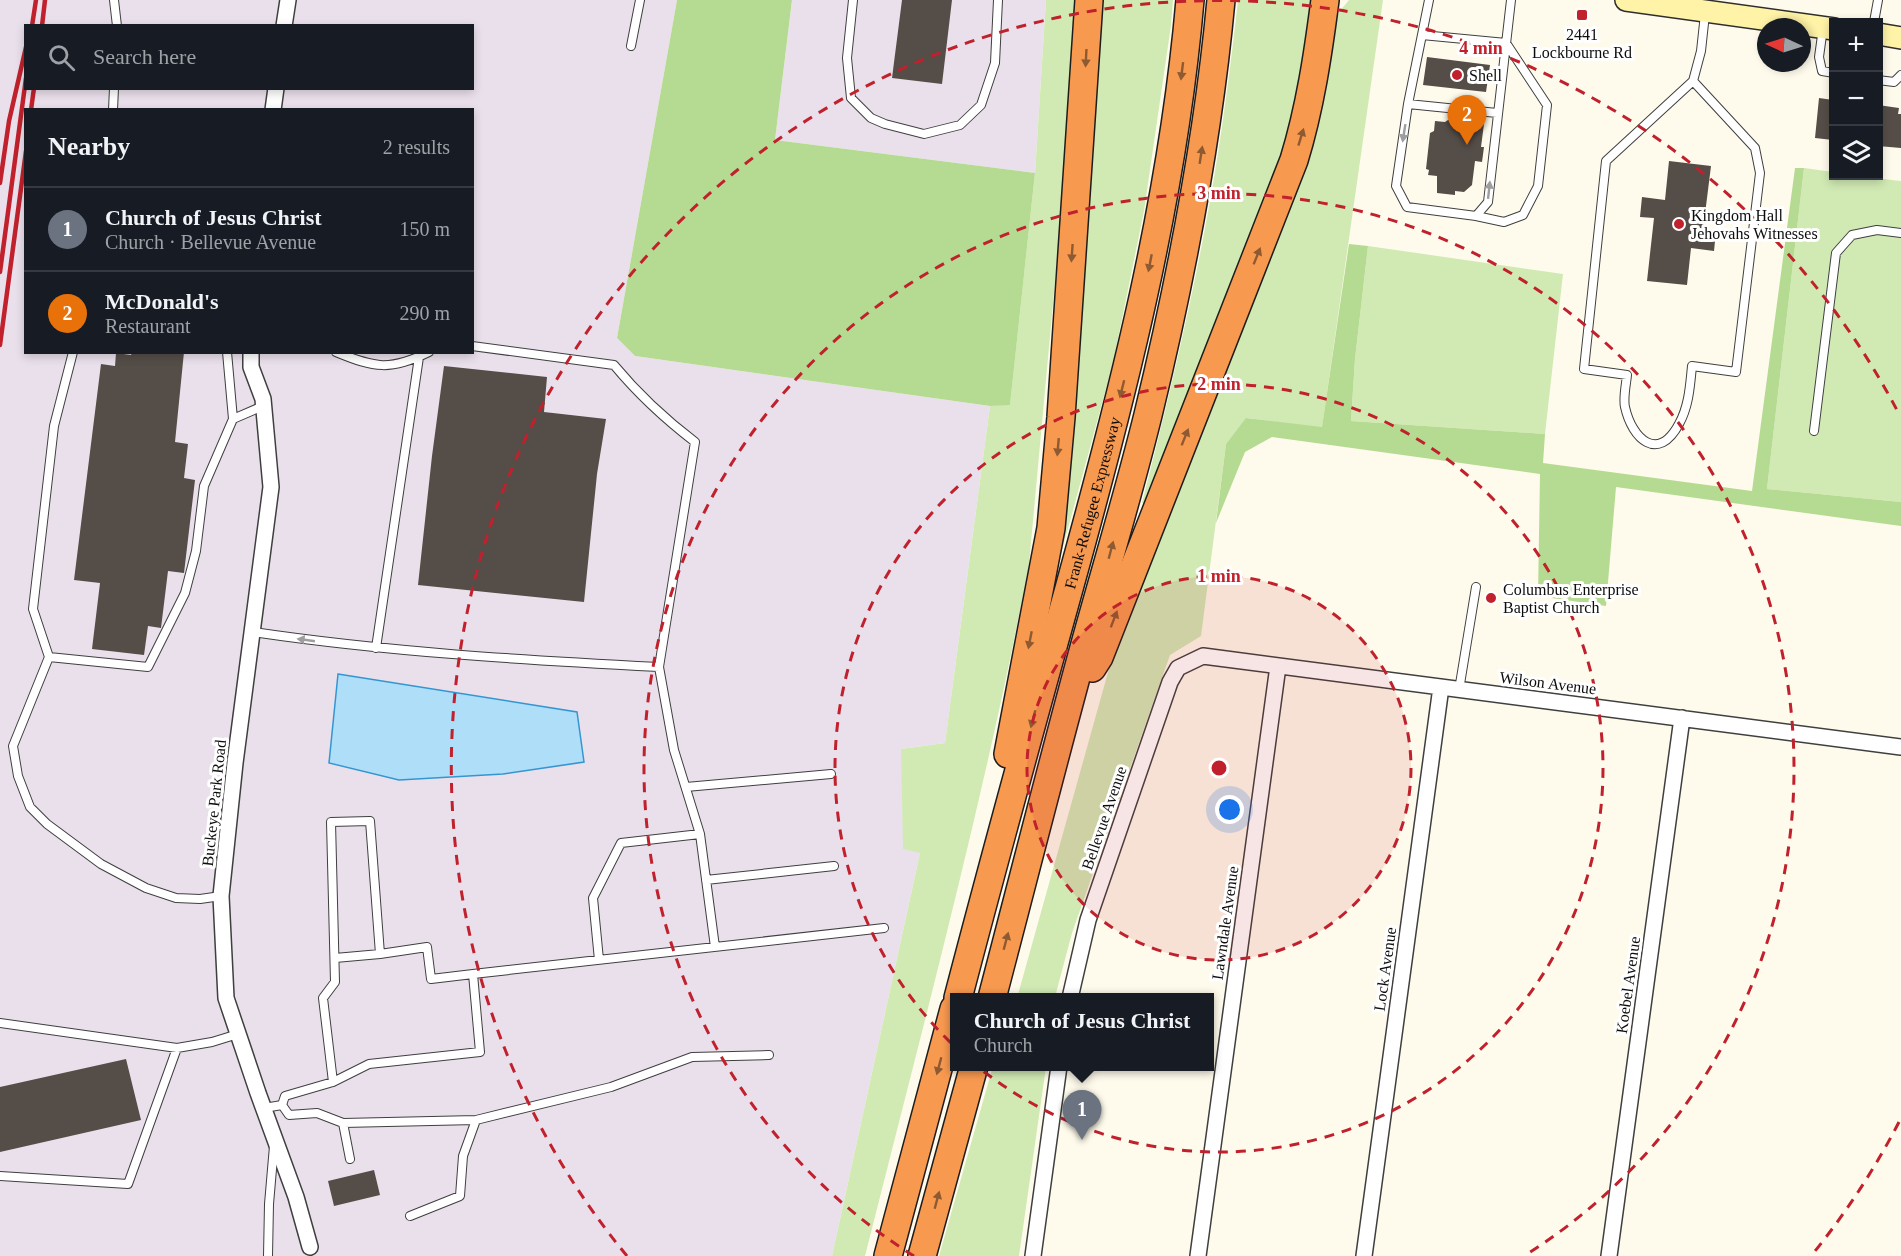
<!DOCTYPE html>
<html lang="en">
<head>
<meta charset="utf-8">
<style>
  :root { --surface:#171b24; --page:#242831; --text:#f1f3f6; --muted:#9ea1a6; --line:#363941; --accent:#db949b }
  body { margin:0; font-family:Georgia,serif; background:var(--page); color:var(--text) }
  .controls { position:absolute; right:18px; top:18px; display:grid; overflow:hidden; border-radius:0px; box-shadow:0 3px 9px #0003 }
  .controls button { width:54px; height:54px; display:grid; place-items:center; padding:0; border:0; border-bottom:2px solid var(--line); background:var(--surface); color:var(--text); font:30px sans-serif }
  .compass { position:absolute; left:1757px; top:18px; width:54px; height:54px; border-radius:50%; background:var(--surface); box-shadow:0 3px 9px #0003; rotate:274deg }
  .you { position:absolute; left:1230px; top:810px; width:21px; height:21px; margin:-15px; border:4px solid #fff; border-radius:50%; background:#1a73e8; box-shadow:0 0 0 9px #1a73e833 }
  .badge { display:grid; place-items:center; width:39px; height:39px; border-radius:50%; background:var(--accent); color:#fff; font-size:20px; font-weight:700 }
  .pin { position:absolute; translate:-50% -50px; filter:drop-shadow(0 2px 3px #0008) }
  .pin::after { content:''; position:absolute; top:32px; width:21px; height:18px; background:inherit; clip-path:polygon(0 0,100% 0,50% 100%) }
  .popup { position:absolute; left:950px; top:993px; width:264px; height:78px; box-sizing:border-box; display:grid; place-content:center; border-radius:0px; background:var(--surface); filter:drop-shadow(0 2px 4px #0005); font-size:20px; white-space:nowrap; color:var(--muted) }
  .popup b { font-size:22px; color:var(--text) }
  .popup::after { content:''; position:absolute; left:50%; top:100%; margin-left:-12px; border:12px solid transparent; border-top-color:var(--surface) }
  .list { margin:0; padding:0; list-style:none }
  h2 { display:flex; justify-content:space-between; align-items:center; height:78px; margin:0; padding:0 24px; font-size:26px }
  h2 small { font-size:20px; font-weight:400; color:var(--muted) }
  .list li { display:grid; grid-template-columns:39px 1fr auto; gap:18px; align-items:center; box-sizing:border-box; height:84px; padding:0 24px; border-top:2px solid var(--line) }
  .list b { display:block; font-size:22px; white-space:nowrap }
  .list p { margin:0; font-size:20px; white-space:nowrap; color:var(--muted) }
  .list em { font-size:20px; font-style:normal; color:var(--muted) }
  .icon { flex:none; width:33px; height:33px; fill:none; stroke:currentColor; stroke-width:2; stroke-linecap:round; stroke-linejoin:round }
  .map { position:relative; flex:none; width:1901px; height:1256px; overflow:hidden }
  .search { position:absolute; background:var(--surface); box-shadow:0 3px 9px #0003; left:24px; top:24px; width:450px; height:66px; display:flex; align-items:center; gap:15px; box-sizing:border-box; padding:0 21px; border-radius:0px; color:var(--muted); font-size:22px }
  .panel { position:absolute; background:var(--surface); box-shadow:0 3px 9px #0003; left:24px; top:108px; width:450px; height:246px; border-radius:0px }
  .map>svg:first-child { display:block }
</style>
</head>
<body>
<div class="map">
<svg width="1901" height="1256" viewBox="0 0 1901 1256">
  <rect width="100%" height="100%" fill="#fffbec"/>
  <!-- industrial -->
  <path fill="#eae0ec" fill-rule="evenodd" d="M0,0H677L617,338L635,356L990,406L945,743L901,749L920,853L832,1256H0ZM26,26H472V88H26ZM26,110H472V352H26Z
    M792,0H1046L1035,173L775,140Z"/>
  <!-- green -->
  <path fill="#d1eab4" d="M1046,0H1081L1029,564C985,796 923,1026 865,1256H832L920,853L903,849L901,749L945,743L990,406L1010,404L1035,173Z
    M1099,0H1173L1171,25L1144,211L1113,363L1051,591Z
    M1238,0H1313L1307,57L1288,142L1148,505L1142,503C1164,417 1185,331 1202,244C1218,163 1229,82 1238,0Z
    M1349,0H1383L1322,428L1247,418L1226,444L1201,636L1170,655L1072,933L1055,997L1017,998L1119,633L1329,43L1339,12Z
    M1804,168L1833,172L1834,176H1857L1901,181V502L1767,489Z
    M1368,246L1563,274L1545,434L1351,421L1355,359Z
    M993,1066L1046,1067L1019,1256H939Z"/>
  <!-- forest -->
  <path fill="#b5db93" d="M677,0H792L775,140L1035,173L1010,405L990,406L635,356L617,338Z
    M1795,168H1804L1767,489L1901,502V526L1616,487L1606,606L1538,596L1540,474L1272,437L1245,452L1216,523L1226,444L1246,418L1322,427L1349,244L1368,246L1355,359L1351,421L1545,434L1543,463L1752,491Z"/>
  <!-- water -->
  <path fill="#afdef8" stroke="#3496d1" stroke-width="1.5" d="M338,674L577,712L584,762L503,774L399,780L329,763Z"/>
  <!-- building -->
  <path fill="#554d48" d="M902,0H952L942,84L892,78Z
    M1427,57L1490,65L1486,92L1423,85Z
    M1819,98L1833,100V140L1815,138Z
    M1878,105L1899,108L1898,114H1901V148L1878,146Z
    M1448,120L1484,124L1481,147H1484L1482,162L1475,161L1472,185L1464,192L1455,191V195L1437,193V176L1428,175L1429,170L1426,169L1430,133L1434,131L1435,121L1445,122Z
    M1669,161L1711,166L1703,230L1716,231L1714,251L1691,248L1687,285L1647,281L1654,218L1640,217L1642,197L1665,200Z
    M132,352H184L175,442L188,444L184,478L195,480L184,573L168,571L161,628L148,626L144,655L92,649L100,583L74,580L101,364L115,366L116,353L131,355Z
    M444,366L547,377L544,412L606,419L597,474L584,602L418,585L432,456Z
    M126,1059L141,1120L0,1152V1087Z
    M374,1170L380,1195L334,1206L328,1181Z"/>
  <g fill="none" stroke-linecap="round" stroke-linejoin="round">
    <defs>
      <path id="lane" d="M114,0L117,26
        M853,0L847,58L851,98L871,118L885,124L924,134L960,125L981,105L995,63L998,0
        M1429,0L1408,104L1396,186L1407,207L1476,216L1488,202L1511,0
        M1874,22L1878,0
        M1823,28L1819,57L1822,71L1834,73
        M1422,35L1506,43L1547,105L1538,186L1523,215L1504,222L1476,216
        M631,46L640,0
        M1878,80L1894,82L1901,75
        M1693,81L1755,148L1760,173L1736,372L1692,366C1690,386 1689,406 1679,424C1658,463 1632,439 1625,407C1623,398 1626,385 1627,375L1584,369L1606,161L1693,81L1701,51L1705,14
        M1408,104L1497,113
        M113,110L114,88
        M73,352L54,426L33,609L49,657L148,667L185,593L196,551L204,486L233,419L263,406
        M227,352L233,419
        M336,352C375,368 390,371 429,352
        M1814,431L1836,253L1852,235L1877,230L1901,233
        M253,632C388,652 523,660 659,667L695,442C665,419 638,394 614,365L472,346
        M376,648L419,357
        M49,657L13,746L18,776L30,807L47,824L101,864L146,888L176,898L200,899L221,896
        M659,667L674,750L700,834L715,947
        M1459,690L1476,587
        M686,787L831,774
        M706,880L834,866
        M599,960L593,898L621,843L700,834
        M473,974L884,928
        M0,1023L177,1048L212,1042L238,1034
        M333,1082L369,1064L480,1052L473,974L431,979L427,947L380,954
        M282,1105L285,1096L333,1082L323,998L335,982L331,822L370,821L380,954L335,958
        M264,1108L282,1105L289,1115L317,1113L343,1123L350,1159
        M343,1123L476,1120L611,1087L692,1057L769,1055
        M0,1176L128,1184L177,1048
        M410,1216L460,1196L463,1156L476,1120
        M268,1256L269,1204L274,1146"/>
      <path id="street" d="M284,26L288,0
        M273,110L276,88
        M251,352V367L263,399L271,487L235,763L221,896L226,998L258,1093L296,1197L310,1247
        M1070,998L1088,920L1170,682L1178,668L1203,656L1901,747
        M1033,1256L1059,1066
        M1198,1256L1278,666
        M1364,1256L1441,687
        M1609,1256L1682,718"/>
      <path id="secondary" d="M1626,0L1834,29
        M1878,34L1901,38"/>
      <g id="highway">
        <path d="M1092,668L1099,657L1294,160C1310,108 1318,54 1325,0"/>
        <path d="M1008,754L1051,528L1061,417L1089,0"/>
        <path id="s1" d="M958,998C994,860 1032,722 1070,585C1123,393 1173,199 1190,0"/>
        <path d="M992,998C1023,880 1053,761 1085,644C1106,568 1129,492 1148,415C1181,279 1208,140 1221,0"/>
        <path d="M888,1256L954,1009"/>
        <path d="M922,1256L974,1066"/>
      </g>
    </defs>
    <!-- lane casing -->
    <use href="#lane" stroke="#3f3f3f" stroke-width="10"/>
    <!-- street casing -->
    <use href="#street" stroke="#3f3f3f" stroke-width="18"/>
    <!-- secondary casing -->
    <use href="#secondary" stroke="#2e2e2e" stroke-width="24"/>
    <!-- highway casing -->
    <use href="#highway" stroke="#1d1d1d" stroke-width="30"/>
    <!-- lane -->
    <use href="#lane" stroke="#fff" stroke-width="8"/>
    <!-- street -->
    <use href="#street" stroke="#fff" stroke-width="15"/>
    <!-- secondary -->
    <use href="#secondary" stroke="#fff3a7" stroke-width="21"/>
    <!-- highway -->
    <use href="#highway" stroke="#f89950" stroke-width="27"/>
    <!-- rail -->
    <path stroke="#c0212c" stroke-width="4.5" d="M32,26L36,0
      M42,26L45,0
      M31,110L34,88
      M0,183L9,121L26,47
      M0,272L26,78
      M0,345L26,151"/>
  </g>
  <!-- one-way arrows -->
  <defs><path id="oneway-solid" d="M-6-.8H1V-3.2L6.5 0L1 3.2V.8H-6Z" transform="scale(1.5)"/></defs>
  <g fill="#8e5a31">
    <use href="#oneway-solid" transform="translate(1086 58) rotate(93)"/>
    <use href="#oneway-solid" transform="translate(1182 71) rotate(97)"/>
    <use href="#oneway-solid" transform="translate(1301 137) rotate(-73)"/>
    <use href="#oneway-solid" transform="translate(1201 155) rotate(-81)"/>
    <use href="#oneway-solid" transform="translate(1072 253) rotate(94)"/>
    <use href="#oneway-solid" transform="translate(1257 256) rotate(-68)"/>
    <use href="#oneway-solid" transform="translate(1150 263) rotate(101)"/>
    <use href="#oneway-solid" transform="translate(1122 389) rotate(104)"/>
    <use href="#oneway-solid" transform="translate(1185 437) rotate(-68)"/>
    <use href="#oneway-solid" transform="translate(1058 447) rotate(95)"/>
    <use href="#oneway-solid" transform="translate(1111 550) rotate(-75)"/>
    <use href="#oneway-solid" transform="translate(1114 619) rotate(-69)"/>
    <use href="#oneway-solid" transform="translate(1030 640) rotate(101)"/>
    <use href="#oneway-solid" transform="translate(1033 719) rotate(105)"/>
    <use href="#oneway-solid" transform="translate(1006 941) rotate(-75)"/>
    <use href="#oneway-solid" transform="translate(939 1066) rotate(105)"/>
    <use href="#oneway-solid" transform="translate(937 1200) rotate(-75)"/>
  </g>
  <g fill="#9e9e9e">
    <use href="#oneway-solid" transform="translate(1404 133) rotate(99)"/>
    <use href="#oneway-solid" transform="translate(1489 190) rotate(-84)"/>
    <use href="#oneway-solid" transform="translate(306 640) rotate(-172)"/>
  </g>
  <!-- distance rings -->
  <circle cx="1219" cy="768" r="192" fill="#c0212c" fill-opacity=".12"/>
  <g fill="none" stroke="#c0212c" stroke-width="3" stroke-dasharray="10 8">
    <circle cx="1219" cy="768" r="192"/>
    <circle cx="1219" cy="768" r="384"/>
    <path d="M914 1256A575 575 0 1 1 1524 1256"/>
    <path d="M1899 1122A767 767 0 0 1 1811 1256M627 1256A767 767 0 1 1 1899 414"/>
  </g>
  <!-- markers -->
  <g fill="#c0212c" stroke="#fff" stroke-width="2">
    <rect x="1576" y="9" width="12" height="12" rx="3"/>
    <circle cx="1457" cy="75" r="6"/>
    <circle cx="1679" cy="224" r="6"/>
    <circle cx="1491" cy="598" r="6"/>
  </g>
  <g text-anchor="middle" dominant-baseline="central" stroke-width="6" stroke-linejoin="round" paint-order="stroke">
    <!-- poi labels -->
    <g font-size="16" fill="#0c0c0c" stroke="#fff" text-anchor="start">
      <text x="1582" y="34" text-anchor="middle">2441<tspan x="1582" dy="18">Lockbourne Rd</tspan></text>
      <text x="1469" y="75">Shell</text>
      <text x="1691" y="215">Kingdom Hall<tspan x="1691" dy="18">Jehovahs Witnesses</tspan></text>
      <text x="1503" y="589">Columbus Enterprise<tspan x="1503" dy="18">Baptist Church</tspan></text>
    </g>
    <!-- street labels -->
    <g font-size="16" fill="#0c0c0c" stroke="#fff">
      <text stroke="none"><textPath href="#s1" startOffset="513">Frank-Refugee Expressway</textPath></text>
      <text transform="translate(1548 683) rotate(7)">Wilson Avenue</text>
      <text transform="translate(214 803) rotate(-84)">Buckeye Park Road</text>
      <text transform="translate(1104 818) rotate(-71)">Bellevue Avenue</text>
      <text transform="translate(1225 923) rotate(-82)">Lawndale Avenue</text>
      <text transform="translate(1385 969) rotate(-82)">Lock Avenue</text>
      <text transform="translate(1628 985) rotate(-82)">Koebel Avenue</text>
    </g>
  </g>
  <circle cx="1219" cy="768" r="9" fill="#c0212c" stroke="#fff" stroke-width="3"/>
  <g font-size="18" text-anchor="middle" font-weight="bold" fill="#c0212c" stroke="#fff" stroke-width="6" stroke-linejoin="round" paint-order="stroke">
    <text x="1481" y="54">4 min</text>
    <text x="1219" y="199">3 min</text>
    <text x="1219" y="390">2 min</text>
    <text x="1219" y="582">1 min</text>
  </g>
</svg>
<div class="controls">
<button>+</button>
<button>−</button>
<button><svg class="icon" aria-label="layers" viewBox="0 0 24 24"><path d="M12 4l9 5-9 5-9-5zM3 14l9 5 9-5"/></svg></button>
</div>
<svg class="compass" viewBox="-18 -18 36 36"><path d="M0-13l5 13h-10z" fill="#e53935"/><path d="M0 13l5-13h-10z" fill="#9ea1a6"/></svg>
<div class="you"></div>
<div class="pin badge" style="left:1082px;top:1140px;background:#6b7280">1</div>
<div class="popup"><b>Church of Jesus Christ</b>Church</div>
<div class="pin badge" style="left:1467px;top:145px;background:#e8710a">2</div>
<div class="search"><svg class="icon" aria-label="search" viewBox="0 0 24 24"><circle cx="10" cy="10" r="6"/><path d="M15 15l6 6"/></svg>Search here</div>
<section class="panel">
<h2>Nearby<small>2 results</small></h2>
<ul class="list">
<li><span class="badge" style="background:#6b7280">1</span><div><b>Church of Jesus Christ</b><p>Church · Bellevue Avenue</p></div><em>150 m</em></li>
<li><span class="badge" style="background:#e8710a">2</span><div><b>McDonald's</b><p>Restaurant</p></div><em>290 m</em></li>
</ul>
</section>
</div>
</body>
</html>
